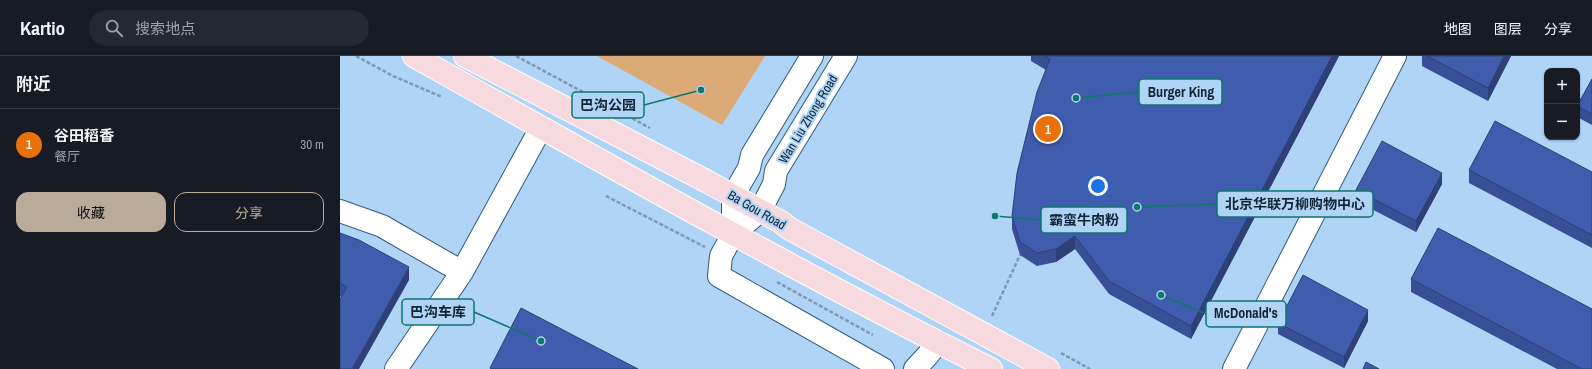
<!DOCTYPE html>
<html lang="zh">
<head>
<meta charset="utf-8">
<style>
  :root { --surface:#171b24; --page:#242831; --text:#f1f3f6; --muted:#9ea1a6; --line:#363941; --accent:#b9aa9a }
  body { margin:0; font-family:"Archivo Narrow","Noto Sans SC",sans-serif; background:var(--page); color:var(--text) }
  .controls { position:absolute; right:12px; top:12px; display:grid; overflow:hidden; border-radius:8px; box-shadow:0 1px 3px #0004 }
  .controls button { width:36px; height:36px; display:grid; place-items:center; padding:0; border:0; border-bottom:1px solid var(--line); background:var(--surface); color:var(--text); font:20px sans-serif }
  .you { position:absolute; left:758px; top:130px; width:14px; height:14px; margin:-10px; border:3px solid #fff; border-radius:50%; background:#1a73e8; box-shadow:0 0 0 6px #1a73e833 }
  .badge { display:grid; place-items:center; width:26px; height:26px; border-radius:50%; background:var(--accent); color:#fff; font-size:13px; font-weight:700 }
  .pin { position:absolute; translate:-50% -50%; border:2px solid #fff; box-shadow:0 1px 4px #0006 }
  .list { margin:0; padding:0; list-style:none }
  h2 { display:flex; justify-content:space-between; align-items:center; height:52px; margin:0; padding:0 16px; font-size:17px }
  h2 small { font-size:13px; font-weight:400; color:var(--muted) }
  .list li { display:grid; grid-template-columns:26px 1fr auto; gap:12px; align-items:center; box-sizing:border-box; height:72px; padding:0 16px; border-top:1px solid var(--line) }
  .list b { display:block; font-size:15px; white-space:nowrap }
  .list p { margin:0; font-size:13px; white-space:nowrap; color:var(--muted) }
  .list em { font-size:13px; font-style:normal; color:var(--muted) }
  .actions { display:flex; gap:8px; padding:12px 16px }
  .actions a { flex:1; padding:9px 0; border:1px solid var(--accent); border-radius:12px; text-align:center; font-size:14px; color:var(--accent) }
  .actions .main { background:var(--accent); color:#111 }
  .icon { flex:none; width:22px; height:22px; fill:none; stroke:currentColor; stroke-width:2; stroke-linecap:round; stroke-linejoin:round }
  .map { position:relative; flex:none; width:1252px; height:313px; overflow:hidden }
  header { display:flex; align-items:center; gap:24px; box-sizing:border-box; height:56px; padding:0 20px; background:var(--surface); border-bottom:1px solid var(--line) }
  header strong { font-size:19px }
  nav { display:flex; gap:22px; margin-inline-start:auto; font-size:14px }
  .search { width:280px; height:36px; background:var(--page); display:flex; align-items:center; gap:10px; box-sizing:border-box; padding:0 14px; border-radius:22px; color:var(--muted); font-size:15px }
  main { display:flex }
  aside { flex:1; background:var(--surface) }
  .map>svg:first-child { display:block }
</style>
</head>
<body>
<header>
<strong>Kartio</strong>
<div class="search"><svg class="icon" aria-label="search" viewBox="0 0 24 24"><circle cx="10" cy="10" r="6"/><path d="M15 15l6 6"/></svg>搜索地点</div>
<nav><a>地图</a><a>图层</a><a>分享</a></nav>
</header>
<main>
<aside>
<h2>附近<small></small></h2>
<ul class="list">
<li><span class="badge" style="background:#e8710a">1</span><div><b>谷田稻香</b><p>餐厅</p></div><em>30 m</em></li>
</ul>
<div class="actions"><a class="main">收藏</a><a>分享</a></div>
</aside>
<div class="map">
<svg width="1252" height="313" viewBox="0 0 1252 313">
  <rect width="100%" height="100%" fill="#afd4f6"/>
  <!-- green -->
  <path fill="#dbaa77" d="M257,0H425L382,69Z"/>
  <g fill="none" stroke-linecap="round" stroke-linejoin="round">
    <defs>
      <path id="minor" d="M506,0L436,115L434,128L420,155L393,178L381,200L379,220L543,313
        M0,155L42,170L122,216
        M393,178V140L409,112L412,99L472,0
        M56,313L122,216L196,81L199,71
        M575,313L588,299L598,286
        M894,313L1055,0"/>
      <path id="major" d="M74,0C264,107 455,215 651,313
        M125,0L368,126L441,166L450,173L708,313"/>
    </defs>
    <!-- minor casing -->
    <use href="#minor" stroke="#315b80" stroke-width="24"/>
    <!-- major casing -->
    <use href="#major" stroke="#fff" stroke-width="24"/>
    <!-- path -->
    <path stroke="#7c9ab6" stroke-width="2.5" stroke-dasharray="4 2" stroke-linecap="butt" d="M16,0L53,20L102,41
      M176,0L310,72
      M266,140L365,191
      M437,226L533,279
      M652,260L680,199
      M721,297L750,313"/>
    <!-- minor -->
    <use href="#minor" stroke="#fff" stroke-width="22"/>
    <!-- major -->
    <use href="#major" stroke="#f6dadf" stroke-width="22"/>
  </g>
  <!-- wall -->
  <path fill="#374f94" d="M691,0H999L851,283L769,238L735,193L716,206L697,210L680,199L672,173V160L706,14L691,5Z
    M1082,0H1171L1148,45L1082,10Z
    M1252,23V69L1237,61V50Z
    M1129,114L1252,116V192L1129,127Z
    M1102,128L1076,176L1016,145V134Z
    M0,177L69,224L1,241L0,240Z
    M1071,223L1252,313H1217L1071,236Z
    M1028,265L1004,312L938,278V267Z"/>
  <!-- shaded-wall -->
  <path fill="#2d4078" d="M992,0H999L851,283V270Z
    M1164,0H1171L1148,45V32Z
    M1102,117V128L1076,176V165Z
    M735,180V193L716,206V193Z
    M69,211V224L19,313H12Z
    M1028,254V265L1004,312V301Z"/>
  <!-- building -->
  <path fill="#405cac" stroke="#2d4078" d="M704,0H992L851,270L769,225L735,180L716,193L697,197L680,186L672,160L677,117L697,36L710,3Z
    M1087,0H1164L1148,32Z
    M1252,23V58L1237,50Z
    M1155,65L1252,116V179L1129,114Z
    M1042,85L1102,117L1076,165L1016,134Z
    M1098,172L1252,253V313H1242L1071,223Z
    M0,177L19,184L69,211L12,313H0V243L7,231L0,227Z
    M963,219L1028,254L1004,301L938,267Z
    M181,252L298,313H151L150,312Z
    M1026,306L1039,313H1023Z"/>
  <g text-anchor="middle" dominant-baseline="central" stroke-width="4" stroke-linejoin="round" paint-order="stroke">
    <!-- street labels -->
    <g font-size="13" fill="#122434" stroke="#afd4f6">
      <text transform="translate(468 63) rotate(-59)">Wan Liu Zhong Road</text>
      <text transform="translate(417 154) rotate(30)">Ba Gou Road</text>
    </g>
  </g>
  <!-- callouts -->
  <path fill="none" stroke="#0f766e" stroke-width="1.5" d="M736 42L799 36M361 34L304 49M797 151L877 148M655 160L701 164M201 285L134 256M821 239L866 258"/>
  <g fill="#0f766e" stroke="#afd4f6" stroke-width="1.5">
    <circle cx="736" cy="42" r="4"/>
    <circle cx="361" cy="34" r="4"/>
    <circle cx="797" cy="151" r="4"/>
    <circle cx="655" cy="160" r="4"/>
    <circle cx="201" cy="285" r="4"/>
    <circle cx="821" cy="239" r="4"/>
  </g>
  <g fill="#afd4f6" stroke="#0f766e" stroke-width="1.5">
    <rect x="799" y="23" width="83" height="26" rx="4"/>
    <rect x="232" y="36" width="72" height="26" rx="4"/>
    <rect x="877" y="135" width="156" height="26" rx="4"/>
    <rect x="701" y="151" width="86" height="26" rx="4"/>
    <rect x="62" y="243" width="72" height="26" rx="4"/>
    <rect x="866" y="245" width="80" height="26" rx="4"/>
  </g>
  <g font-size="14" text-anchor="middle" font-weight="bold" fill="#122434">
    <text x="841" y="41">Burger King</text>
    <text x="268" y="54">巴沟公园</text>
    <text x="955" y="153">北京华联万柳购物中心</text>
    <text x="744" y="169">霸蛮牛肉粉</text>
    <text x="98" y="261">巴沟车库</text>
    <text x="906" y="262">McDonald's</text>
  </g>
</svg>
<div class="controls">
<button>+</button>
<button>−</button>
</div>
<div class="you"></div>
<div class="pin badge" style="left:708px;top:73px;background:#e8710a">1</div>
</div>
</main>
</body>
</html>
